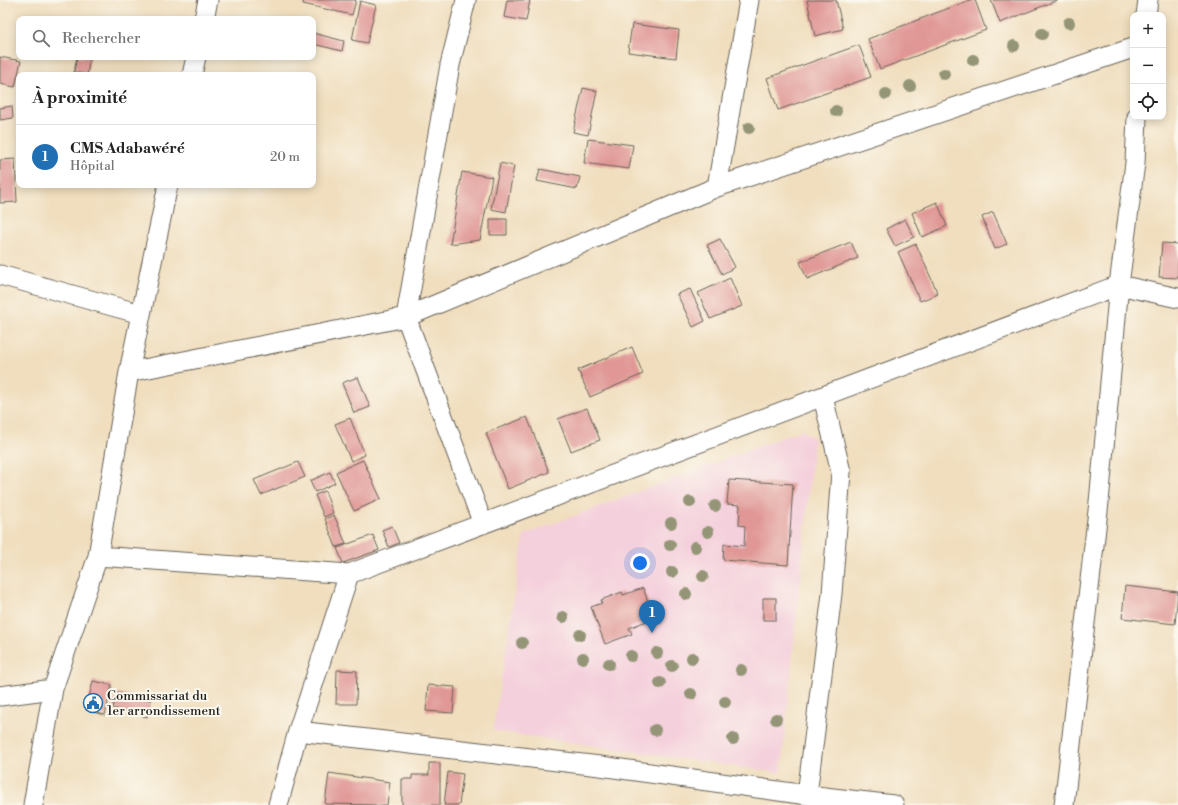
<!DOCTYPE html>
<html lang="fr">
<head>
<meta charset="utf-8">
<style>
  :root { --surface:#fff; --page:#f2f2f2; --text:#222; --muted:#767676; --line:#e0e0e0; --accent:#1f6fb2 }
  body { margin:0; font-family:"Libre Bodoni",serif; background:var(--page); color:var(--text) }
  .controls { position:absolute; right:12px; top:12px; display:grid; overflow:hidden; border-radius:8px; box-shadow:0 2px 10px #0003 }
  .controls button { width:36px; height:36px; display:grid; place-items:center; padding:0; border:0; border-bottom:1px solid var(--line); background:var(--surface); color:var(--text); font:20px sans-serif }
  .you { position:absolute; left:640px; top:563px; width:14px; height:14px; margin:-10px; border:3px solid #fff; border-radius:50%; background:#1a73e8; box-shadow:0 0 0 6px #1a73e833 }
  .badge { display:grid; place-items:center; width:26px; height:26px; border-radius:50%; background:var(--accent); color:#fff; font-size:13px; font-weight:700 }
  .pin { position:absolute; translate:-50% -33px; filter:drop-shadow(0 1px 2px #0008) }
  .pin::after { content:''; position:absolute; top:21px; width:14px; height:12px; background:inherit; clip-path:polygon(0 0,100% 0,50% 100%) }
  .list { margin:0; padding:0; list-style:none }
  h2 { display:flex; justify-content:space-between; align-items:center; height:52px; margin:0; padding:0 16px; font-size:17px }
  h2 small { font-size:13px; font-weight:400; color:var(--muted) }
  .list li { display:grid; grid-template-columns:26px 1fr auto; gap:12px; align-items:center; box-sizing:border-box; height:64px; padding:0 16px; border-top:1px solid var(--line) }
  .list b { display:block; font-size:15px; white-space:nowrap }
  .list p { margin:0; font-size:13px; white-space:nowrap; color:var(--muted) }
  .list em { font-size:13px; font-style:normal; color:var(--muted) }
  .icon { flex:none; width:22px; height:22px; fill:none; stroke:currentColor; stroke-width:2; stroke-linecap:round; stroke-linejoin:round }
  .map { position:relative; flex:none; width:1178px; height:805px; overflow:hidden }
  .search { position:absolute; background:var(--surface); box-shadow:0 2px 10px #0003; left:16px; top:16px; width:300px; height:44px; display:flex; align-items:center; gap:10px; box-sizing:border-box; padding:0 14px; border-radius:8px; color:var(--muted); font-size:15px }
  .panel { position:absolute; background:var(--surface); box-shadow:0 2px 10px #0003; left:16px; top:72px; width:300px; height:116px; border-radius:8px }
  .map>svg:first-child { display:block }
</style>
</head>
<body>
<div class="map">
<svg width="1178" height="805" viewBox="0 0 1178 805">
  <rect width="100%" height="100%" fill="#fbf7ec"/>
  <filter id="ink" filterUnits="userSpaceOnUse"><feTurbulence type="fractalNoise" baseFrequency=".025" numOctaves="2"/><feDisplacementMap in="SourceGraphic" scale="8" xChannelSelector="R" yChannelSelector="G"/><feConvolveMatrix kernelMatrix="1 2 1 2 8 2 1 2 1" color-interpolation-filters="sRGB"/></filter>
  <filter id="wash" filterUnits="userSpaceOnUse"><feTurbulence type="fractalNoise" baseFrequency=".012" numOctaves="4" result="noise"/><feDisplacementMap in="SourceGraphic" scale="16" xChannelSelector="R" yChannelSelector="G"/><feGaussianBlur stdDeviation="0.9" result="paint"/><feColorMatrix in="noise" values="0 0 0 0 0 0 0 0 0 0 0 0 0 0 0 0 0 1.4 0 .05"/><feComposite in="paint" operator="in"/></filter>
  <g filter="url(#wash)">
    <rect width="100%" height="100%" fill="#f0debe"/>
    <!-- built -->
    <path fill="#f4cfdc" d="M802,430L814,439L781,773L493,731L524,535Z"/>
    <g id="blocks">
      <!-- building -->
      <path fill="#e09795" d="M304,0H356L352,15L303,4Z
        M507,0H530L526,21L504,17Z
        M807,0H836L843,29L815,36Z
        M970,0H975L986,30L880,69L868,39Z
        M991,0H1058L1000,23Z
        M360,1L376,5L367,43L352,40Z
        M632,24L679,30L676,58L628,52Z
        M313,33L344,41L342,51L313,44Z
        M859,45L871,77L778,110L767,78Z
        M0,57L21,61L15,87L0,84Z
        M77,57H90L87,75L74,72Z
        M583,88L597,91L588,135L573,132Z
        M12,106L13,118L0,120V108Z
        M588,139L633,145L629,169L584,163Z
        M15,159L17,202L0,203V160Z
        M500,163L514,166L506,212L491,209Z
        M540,169L580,177L577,189L537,181Z
        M462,172L492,177L480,240L450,244Z
        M937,202L947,226L922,237L912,213Z
        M993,212L1007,244L995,249L982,217Z
        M490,219H507V235H490Z
        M905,219L914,237L895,246L886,229Z
        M720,239L735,267L722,274L707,245Z
        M851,242L858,258L807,279L800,262Z
        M1162,243L1178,244V278L1159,277Z
        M916,244L938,294L920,301L898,252Z
        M730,278L742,306L710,319L698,293Z
        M690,289L705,321L693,327L677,294Z
        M632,347L643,374L590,397L578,370Z
        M358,377L370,407L354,413L342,383Z
        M587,408L600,440L571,451L558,419Z
        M527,417L549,472L508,489L486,433Z
        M350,418L365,455L351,461L335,424Z
        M363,460L381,499L354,511L336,472Z
        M298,462L305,477L261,495L254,480Z
        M330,472L335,483L315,492L310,481Z
        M729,480L793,484L788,565L723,560L724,544L744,546L745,526L739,525L740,505L727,504Z
        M325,491L333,513L324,517L315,495Z
        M334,515L346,544L336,547L325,519Z
        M392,526L399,543L389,547L382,530Z
        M373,535L379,550L343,563L337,548Z
        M1125,586L1178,592L1175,624L1122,618Z
        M643,588L654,618L629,628L632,634L605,644L591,607L602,603L601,600L622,592L623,595Z
        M763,598H776V620H763Z
        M337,670L357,671L356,704H336Z
        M93,681L112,685L105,715L86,710Z
        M428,685L455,687L453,713L426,711Z
        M117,693L151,700L147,717L113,708Z
        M429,763H440V805H402V779H412V775H429Z
        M448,772L463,774L459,805H444Z
        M329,773L390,782L387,805L325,804Z"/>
    </g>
  </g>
  <g filter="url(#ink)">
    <use href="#blocks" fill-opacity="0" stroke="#666055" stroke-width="1"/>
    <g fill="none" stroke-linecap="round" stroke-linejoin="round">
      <defs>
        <path id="minor" d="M466,0L450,65L406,317L483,524
          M1146,15L1148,0
          M204,19L208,0
          M192,75L196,57
          M717,187L749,0
          M0,275L141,314
          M129,372L168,185
          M98,556L349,574L1119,285L1178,298
          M0,696L53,689
          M298,731L600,766L807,795L894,805
          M807,795L832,594L841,472L823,397
          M33,805L53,689L98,556L129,372L406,317L717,187L1133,48
          M278,805L298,731L349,574
          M1064,805L1099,502L1119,285L1135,163L1137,117"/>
      </defs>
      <!-- minor casing -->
      <use href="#minor" stroke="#666055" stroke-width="21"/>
      <!-- minor -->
      <use href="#minor" stroke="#fff" stroke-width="19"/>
    </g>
    <!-- trees -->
    <g fill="#949577">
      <circle cx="1069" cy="23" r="6"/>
      <circle cx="1042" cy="34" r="6"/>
      <circle cx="1014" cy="46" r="6"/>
      <circle cx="973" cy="60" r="6"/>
      <circle cx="944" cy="74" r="6"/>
      <circle cx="910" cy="86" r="6"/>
      <circle cx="886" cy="94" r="6"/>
      <circle cx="836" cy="111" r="6"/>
      <circle cx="749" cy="128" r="6"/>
      <circle cx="690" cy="502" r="6"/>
      <circle cx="715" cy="506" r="6"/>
      <circle cx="671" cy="523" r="6"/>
      <circle cx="708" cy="532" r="6"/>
      <circle cx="670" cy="545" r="6"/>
      <circle cx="695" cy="547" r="6"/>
      <circle cx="672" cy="572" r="6"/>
      <circle cx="703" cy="576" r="6"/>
      <circle cx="686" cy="594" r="6"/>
      <circle cx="563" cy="617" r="6"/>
      <circle cx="580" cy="635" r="6"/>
      <circle cx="522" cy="643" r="6"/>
      <circle cx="657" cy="653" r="6"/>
      <circle cx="631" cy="656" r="6"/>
      <circle cx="583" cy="658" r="6"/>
      <circle cx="692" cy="658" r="6"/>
      <circle cx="609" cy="664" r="6"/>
      <circle cx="672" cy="666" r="6"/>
      <circle cx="741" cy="670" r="6"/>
      <circle cx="660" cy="683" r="6"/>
      <circle cx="691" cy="694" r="6"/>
      <circle cx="725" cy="702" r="6"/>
      <circle cx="776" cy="719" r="6"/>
      <circle cx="655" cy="730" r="6"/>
      <circle cx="733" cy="739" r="6"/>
    </g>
  </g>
  <!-- icons -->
  <defs>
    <symbol id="civic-ring" viewBox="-11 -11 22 22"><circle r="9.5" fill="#fbf7ec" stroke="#1f6fb2" stroke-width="1.5"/><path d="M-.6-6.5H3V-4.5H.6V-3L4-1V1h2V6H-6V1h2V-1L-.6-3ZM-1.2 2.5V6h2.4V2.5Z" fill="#1f6fb2"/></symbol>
  </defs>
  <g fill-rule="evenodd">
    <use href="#civic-ring" x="82" y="692" width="22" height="22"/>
  </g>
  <g text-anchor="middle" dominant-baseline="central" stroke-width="4" stroke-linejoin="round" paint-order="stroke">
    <!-- poi labels -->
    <g font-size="13" fill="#1c1c1c" stroke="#fbf7ec" text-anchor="start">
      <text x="107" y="696">Commissariat du<tspan x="107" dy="15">1er arrondissement</tspan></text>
    </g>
  </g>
</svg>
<div class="controls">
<button>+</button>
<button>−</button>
<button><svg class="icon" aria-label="locate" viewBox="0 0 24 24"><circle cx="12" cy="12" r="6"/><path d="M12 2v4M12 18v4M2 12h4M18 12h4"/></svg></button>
</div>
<div class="you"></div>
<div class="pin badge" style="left:652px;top:633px">1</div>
<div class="search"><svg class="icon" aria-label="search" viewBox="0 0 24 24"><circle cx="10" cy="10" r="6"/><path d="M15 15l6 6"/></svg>Rechercher</div>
<section class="panel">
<h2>À proximité<small></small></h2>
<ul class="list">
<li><span class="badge">1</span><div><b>CMS Adabawéré</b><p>Hôpital</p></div><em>20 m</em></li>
</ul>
</section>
</div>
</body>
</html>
